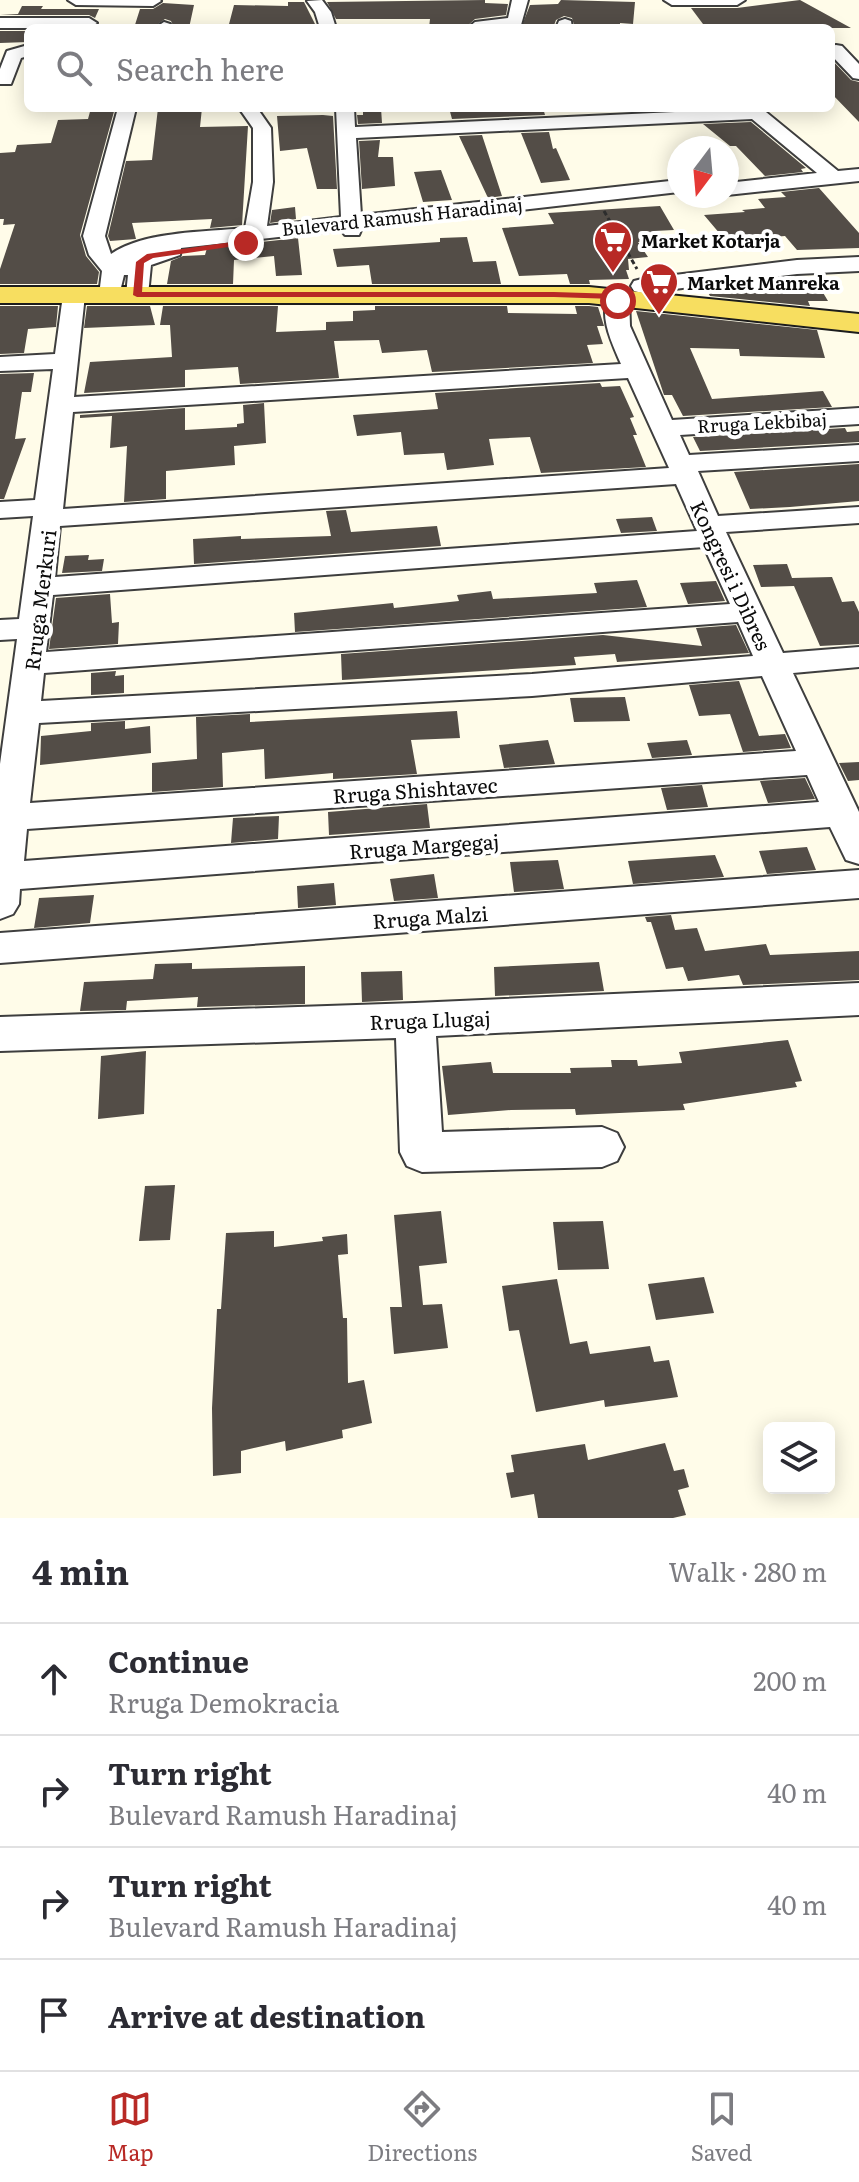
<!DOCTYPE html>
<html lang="en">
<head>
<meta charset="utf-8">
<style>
  :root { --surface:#fff; --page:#f2f2f3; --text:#2b2b33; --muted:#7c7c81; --line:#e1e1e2; --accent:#b82925 }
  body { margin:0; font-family:Literata,serif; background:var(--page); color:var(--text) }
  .controls { position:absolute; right:24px; bottom:24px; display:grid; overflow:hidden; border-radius:12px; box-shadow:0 4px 20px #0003 }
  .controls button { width:72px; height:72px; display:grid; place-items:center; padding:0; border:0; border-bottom:2px solid var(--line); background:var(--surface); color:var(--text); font:40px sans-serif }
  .compass { position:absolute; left:667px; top:136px; width:72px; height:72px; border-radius:50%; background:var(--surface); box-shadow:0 4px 20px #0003; rotate:196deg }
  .stop { position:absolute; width:24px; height:24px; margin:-18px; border:6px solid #b82925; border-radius:50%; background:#fff }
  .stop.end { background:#b82925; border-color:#fff; box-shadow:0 2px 8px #0008 }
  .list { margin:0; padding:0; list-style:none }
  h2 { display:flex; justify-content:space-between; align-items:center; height:104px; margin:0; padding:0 32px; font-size:34px }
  h2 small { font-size:26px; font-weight:400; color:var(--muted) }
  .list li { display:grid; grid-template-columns:52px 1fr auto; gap:24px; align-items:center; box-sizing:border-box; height:112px; padding:0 32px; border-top:2px solid var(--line) }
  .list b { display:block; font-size:30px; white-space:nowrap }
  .list p { margin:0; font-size:26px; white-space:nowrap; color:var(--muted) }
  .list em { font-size:26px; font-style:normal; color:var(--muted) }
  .icon { flex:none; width:44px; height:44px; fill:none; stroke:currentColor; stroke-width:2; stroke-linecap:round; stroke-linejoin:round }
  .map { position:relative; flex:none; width:859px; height:1518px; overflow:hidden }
  .search { position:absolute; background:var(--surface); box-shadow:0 4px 20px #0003; left:24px; right:24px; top:24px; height:88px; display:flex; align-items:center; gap:20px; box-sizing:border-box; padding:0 28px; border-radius:12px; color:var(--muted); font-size:30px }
  .sheet { height:552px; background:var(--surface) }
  nav { display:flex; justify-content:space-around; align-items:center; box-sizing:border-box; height:112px; border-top:2px solid var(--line); background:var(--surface); font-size:22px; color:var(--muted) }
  nav a { display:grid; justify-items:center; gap:4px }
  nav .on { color:var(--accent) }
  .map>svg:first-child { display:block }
</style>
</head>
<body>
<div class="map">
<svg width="859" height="1518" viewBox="0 0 859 1518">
  <rect width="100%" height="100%" fill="#fffce9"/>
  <!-- building -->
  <path fill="#534d47" d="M485,0V3L508,4L506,15L475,19L465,28H429L430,19H336L327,2Z
    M561,0L635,2L633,24L620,23V28H575L572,18L564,16L556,20L553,28H521L530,5L558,4Z
    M800,0L851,28H706L691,8H737Z
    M288,2H304L317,28H228L234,5L288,6Z
    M163,3L194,5L189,28H174L171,21L165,19L152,28H134L140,9H153Z
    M22,6H43L41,9H99L95,18L89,15H0L18,14Z
    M0,31H28V42L0,43Z
    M831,59L851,80L859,82V122L831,93Z
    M91,108H115L80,235L86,256L99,272L97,284H0V269L15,224L3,225L4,219H0V153L15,152L17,145L51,143L58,120L88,119Z
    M158,108H202L200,127L248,126L242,225L210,228L212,219L132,223L136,239L110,241L108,236L126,161L152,160Z
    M363,108H381L382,123L358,124L357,115H363Z
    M449,108H543L545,115L452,119Z
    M323,115L333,116L337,189H317L307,148L280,151L277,116Z
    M751,122L806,168L801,169L803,172L765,176L736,146H730L703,124Z
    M549,132L553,149L556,148L570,180L541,183L521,133Z
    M482,135L502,196L488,198L459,136Z
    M380,140L378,157H393L395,186L362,189L359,141Z
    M441,170L452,200L423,202L414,172Z
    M819,188L859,233V248L797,250L785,236L726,241L704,215L745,212L742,210L765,208L758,199L786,197L781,192Z
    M660,206L674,230L654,231L656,236L647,237L650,242H638L648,257L628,259L629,270H626L629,279L589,280L590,284H570L567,274L519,276L502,228L554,224L548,213Z
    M295,207L296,219L270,223L272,210Z
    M467,237L473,262L496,261L501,284H372L369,265L337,267L333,249L440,242V238Z
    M298,238L302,275L276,276L274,256L234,260L233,284H167L171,261L183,256L205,255L207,248Z
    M816,281L828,301H808L810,306L710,296L705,288Z
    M0,306H58L56,327L28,329L24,353L0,354Z
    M87,306H150L155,325L84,328Z
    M163,306H278L276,332L326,330V322L353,321V311L375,310V306H507L508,313L577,314L575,306H589L598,307L604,326H597L603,344L587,345L593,363L432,372L427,350L382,353L379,340L334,341L339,378L240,384L238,367L185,370V387L84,393L90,362L172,357L170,325H160Z
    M636,311L817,330L825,358L740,356L739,349L690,348L712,399L823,391L832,407L683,416L672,395H664Z
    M34,373L31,392H22L15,439L26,438L4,499H0V374Z
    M600,383L602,387L620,386L634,417L630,418L637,435H633L646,467L541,473L530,437L489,439L494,465L447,470L444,453L404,455L401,432L357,436L353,415L438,409L435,393Z
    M264,403L266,443L234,446L235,465L166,471V499L124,502L127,446L110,448L112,416L80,418V415L185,408V430L237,427V424L244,423L243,405Z
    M845,428L847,432L859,431V442L700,451L693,437Z
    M859,464V501L790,507L750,509L734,472Z
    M346,510L351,532L437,526L441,546L194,564L193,539L241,536V539L331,536L326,511Z
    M652,517L657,531L621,533L616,519Z
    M89,555L88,560L104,559L102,571L62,573L65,556Z
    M787,564L792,578L832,577L842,602L854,601L859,612V644L820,646L794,586L761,587L753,565Z
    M637,580L647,607L295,632L294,613L393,603L394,608L459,601L457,595L491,591L493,599L597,593L594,583Z
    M716,581L725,601L688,604L680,583Z
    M110,594L112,623L119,622L118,644L49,649L56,598Z
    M736,625L749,653L617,662L615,654L574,657L576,665L342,680L341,654L603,635L702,646L696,628Z
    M116,671L115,676L124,675V693L91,695V673Z
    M739,681L759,736L785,734L791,748L743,752L730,714L699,716L689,685Z
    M625,697L630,721L574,722L570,698Z
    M457,711L460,738L411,740L417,774L333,779V773L265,779L264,749L222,753L223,787L152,792V763L197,759L196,717L250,714V722Z
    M125,721V729L150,726L151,753L40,765L41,736L91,731V723Z
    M548,740L555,764L504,768L499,745Z
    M687,740L692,755L652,758L647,743Z
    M859,762V780L848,781L839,763Z
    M805,778L815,799L768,803L760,781Z
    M702,785L708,807L667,810L661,788Z
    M427,804L430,828L329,835L328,812Z
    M279,816L278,839L231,843L233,818Z
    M807,847L816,870L767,874L759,851Z
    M715,855L724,877L633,884L628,861Z
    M558,860L564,889L514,892L510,862Z
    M434,874L438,898L394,901L390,879Z
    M334,883L336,905L298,908L297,886Z
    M94,895L90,923L34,928L39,898Z
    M671,915L675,930L697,928L705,951L766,944L770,955L859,951V980L743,985L739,975L688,981L683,967L666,969L651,922H647L645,917Z
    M599,962L604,991L495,996L494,967Z
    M192,963V969L305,966V1004L197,1007L198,997L127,1001L126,1010L80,1011L84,982L153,979L155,964Z
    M402,971L403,1000L362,1002L361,972Z
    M788,1040L802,1081L795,1082L797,1087L683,1104L685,1110L576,1115L575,1109L511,1110L448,1115L442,1066L491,1062L493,1073H571L570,1068L612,1067L611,1060H637L638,1066L682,1063L679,1052Z
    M146,1051L144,1114L98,1119L101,1056Z
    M175,1185L170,1240L139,1241L145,1186Z
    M441,1211L447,1263L419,1266L423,1305L442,1304L448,1348L394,1354L390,1307H402L394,1215Z
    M603,1221L609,1269L558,1270L553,1222Z
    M274,1231V1247L323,1241L322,1237L347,1234L348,1254L338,1255L343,1318H347L348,1383L364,1380L372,1423L342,1430L343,1438L286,1451L285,1441L241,1451V1473L213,1476L212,1408L217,1309H221L226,1233Z
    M704,1277L714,1313L656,1320L648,1284Z
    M557,1279L570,1344L587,1341L590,1354L650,1346L654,1362L669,1360L678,1397L605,1407L604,1400L536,1412L519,1330L509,1331L502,1286Z
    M665,1443L674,1471L684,1469L689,1487L678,1490L686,1515L673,1518H538L534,1494L511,1498L506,1473L514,1472L511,1455L585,1444L588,1460Z"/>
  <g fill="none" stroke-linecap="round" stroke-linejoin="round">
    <defs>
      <path id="minor" d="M68,0H160L161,1L153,6L76,5Z
        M322,0L331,12L336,28H320L315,12L307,1Z
        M512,0H528L521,25L468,28L475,22L508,18Z
        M664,0H745L737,5H672Z
        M0,18H89L97,23L89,28H0Z
        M565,19L571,21L572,28H556L559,21Z
        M164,22L170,24L171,28H155Z
        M28,45V56L21,58L11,84H0V69L7,51Z
        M836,45L842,46L859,64V79L853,78L831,55V46Z
        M118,108H136L105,236L111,254C144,231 206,232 245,228L253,182V128L239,108H257L271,128L273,182L267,226L341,217L336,108H354L355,127L761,108L838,171L859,169V181L727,195V183L817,173L752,119L356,138L361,215L679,180V192L362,228L359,235H345L341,230L181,248L180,255L151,265L148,295L145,300H129L126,295L128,275H124L118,300H102L99,295L102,271L89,255L83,236Z
        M859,257V271L797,274L642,293L634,291L631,286L634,281L642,279L797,260Z
        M74,288L82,290L85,295L74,397L621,364C612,343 597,314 610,292H626L629,297L630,326L672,420L859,408V424L680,435L689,455L859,445V461L698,471L718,516L859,507V523L726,532L783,653L859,647V667L793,673L859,812V864L846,860L830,827L20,889L19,904L13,914L0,919V764L17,639L0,640V620L19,619L33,516L0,518V502L35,500L53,369L0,371V357L55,354L63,295L66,290ZM628,378L669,468L63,509L73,412ZM676,484L697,531L55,577L60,526ZM704,547L730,604L46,652L53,595ZM738,622L753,656L532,674L41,701L44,673ZM762,676L796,751L30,803L39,723L532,696ZM807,775L819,802L24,861L27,829Z
        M859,870V898L0,963V933Z
        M859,983V1015L436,1036L442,1132L602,1127L617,1133L624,1147L617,1161L602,1167L422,1172L407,1166L400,1152L396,1038L0,1051V1017L415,1003Z"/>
      <path id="major" d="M0,287H589L859,314V332L589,303H0Z"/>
    </defs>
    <!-- minor casing -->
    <use href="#minor" stroke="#3e3e3e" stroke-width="4"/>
    <!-- major casing -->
    <use href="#major" stroke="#1c1c1c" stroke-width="4"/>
    <!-- path -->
    <path stroke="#2d2d2d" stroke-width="3" stroke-dasharray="5 3" stroke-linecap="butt" d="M604,211L637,269"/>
    <!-- minor -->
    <use href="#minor" fill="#fff" fill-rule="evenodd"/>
    <!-- major -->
    <use href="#major" fill="#f7de60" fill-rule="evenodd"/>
  </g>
  <!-- route -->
  <path fill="#b82925" d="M246,240L249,244L153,258L144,263L142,292H554L618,294L623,297V301L618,304L614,299L554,297H137L133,295L136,262L147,254Z"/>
  <!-- icons -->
  <defs>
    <symbol id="supermarket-pin" viewBox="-11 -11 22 30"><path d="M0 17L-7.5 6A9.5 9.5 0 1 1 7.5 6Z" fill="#b82925" stroke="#fff"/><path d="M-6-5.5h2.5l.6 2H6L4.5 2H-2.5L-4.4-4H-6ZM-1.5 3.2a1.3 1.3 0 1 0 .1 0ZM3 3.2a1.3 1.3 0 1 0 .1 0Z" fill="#fff"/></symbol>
  </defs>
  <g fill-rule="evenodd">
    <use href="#supermarket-pin" x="591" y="218" width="44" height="60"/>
    <use href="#supermarket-pin" x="637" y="260" width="44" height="60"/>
  </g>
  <g text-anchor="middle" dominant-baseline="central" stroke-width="8" stroke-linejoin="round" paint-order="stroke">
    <!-- far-street labels -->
    <g font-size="18" fill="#0b0b0b" stroke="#fff">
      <text transform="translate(402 216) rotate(-6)">Bulevard Ramush Haradinaj</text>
      <text transform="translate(762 422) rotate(-3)">Rruga Lekbibaj</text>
    </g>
    <!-- far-poi labels -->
    <g font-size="18" font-weight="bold" fill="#0b0b0b" stroke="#fff" text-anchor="start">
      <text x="641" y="240">Market Kotarja</text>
      <text x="687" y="282">Market Manreka</text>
    </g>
    <!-- street labels -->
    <g font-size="20" fill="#0b0b0b" stroke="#fff">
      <text transform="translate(732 575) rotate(65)">Kongresi i Dibres</text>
      <text transform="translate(39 600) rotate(-83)">Rruga Merkuri</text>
      <text transform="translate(415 789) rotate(-4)">Rruga Shishtavec</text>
      <text transform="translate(424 845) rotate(-4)">Rruga Margegaj</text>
      <text transform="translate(430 916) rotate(-4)">Rruga Malzi</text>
      <text transform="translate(430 1019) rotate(-2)">Rruga Llugaj</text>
    </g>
  </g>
</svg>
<div class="controls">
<button><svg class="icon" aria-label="layers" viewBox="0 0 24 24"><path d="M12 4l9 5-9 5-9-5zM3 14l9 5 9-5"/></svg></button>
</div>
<svg class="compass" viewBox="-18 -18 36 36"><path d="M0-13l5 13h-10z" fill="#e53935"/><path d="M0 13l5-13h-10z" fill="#7c7c81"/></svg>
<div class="stop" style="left:618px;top:301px"></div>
<div class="stop end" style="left:246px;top:243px"></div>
<div class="search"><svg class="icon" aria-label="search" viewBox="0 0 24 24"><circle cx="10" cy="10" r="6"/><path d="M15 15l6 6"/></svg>Search here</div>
</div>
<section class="sheet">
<h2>4 min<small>Walk · 280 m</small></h2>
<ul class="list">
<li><svg class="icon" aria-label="ahead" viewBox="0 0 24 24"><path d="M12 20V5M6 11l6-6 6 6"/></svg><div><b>Continue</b><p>Rruga Demokracia</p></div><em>200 m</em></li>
<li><svg class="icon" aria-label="right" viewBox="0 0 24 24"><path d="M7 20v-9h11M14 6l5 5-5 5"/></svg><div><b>Turn right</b><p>Bulevard Ramush Haradinaj</p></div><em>40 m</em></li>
<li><svg class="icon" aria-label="right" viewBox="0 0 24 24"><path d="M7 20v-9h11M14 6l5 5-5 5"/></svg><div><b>Turn right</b><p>Bulevard Ramush Haradinaj</p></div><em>40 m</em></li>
<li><svg class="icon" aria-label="arrive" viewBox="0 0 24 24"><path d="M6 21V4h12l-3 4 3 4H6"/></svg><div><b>Arrive at destination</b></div></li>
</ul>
</section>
<nav>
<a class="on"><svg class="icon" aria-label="map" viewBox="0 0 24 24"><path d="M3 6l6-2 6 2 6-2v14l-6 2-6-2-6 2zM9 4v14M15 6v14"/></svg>Map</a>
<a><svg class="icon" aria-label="directions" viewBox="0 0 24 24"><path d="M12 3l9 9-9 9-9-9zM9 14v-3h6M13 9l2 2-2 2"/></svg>Directions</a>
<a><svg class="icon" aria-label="saved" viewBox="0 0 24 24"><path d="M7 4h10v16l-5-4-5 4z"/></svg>Saved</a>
</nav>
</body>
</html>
